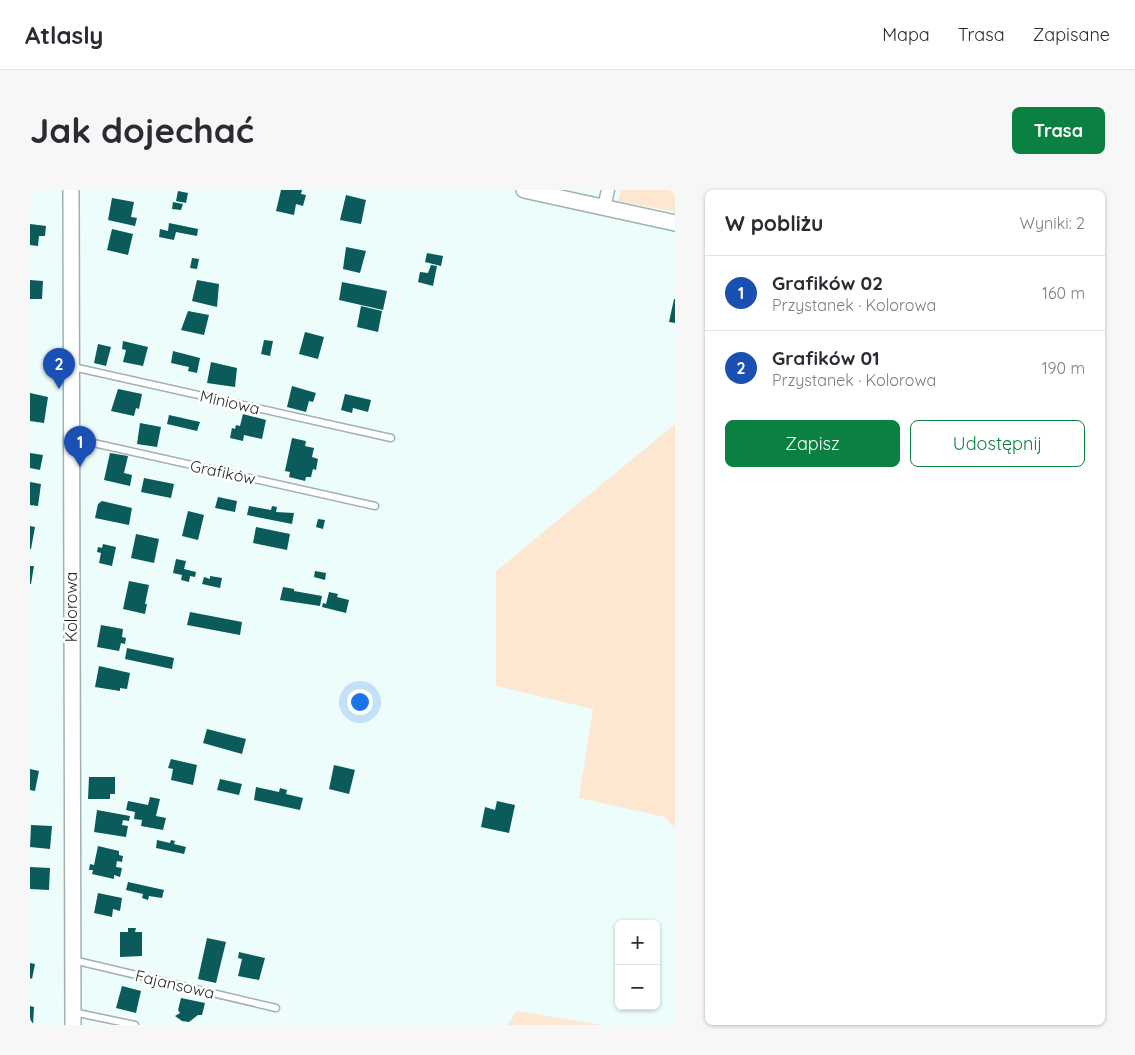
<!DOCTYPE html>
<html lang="pl">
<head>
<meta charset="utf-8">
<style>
  :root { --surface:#fff; --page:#f7f7f7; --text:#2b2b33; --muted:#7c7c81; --line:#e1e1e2; --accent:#0b8043 }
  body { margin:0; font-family:Quicksand,sans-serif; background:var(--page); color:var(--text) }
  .controls { position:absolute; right:15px; bottom:15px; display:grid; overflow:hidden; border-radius:8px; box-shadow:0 1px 4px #0004 }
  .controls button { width:45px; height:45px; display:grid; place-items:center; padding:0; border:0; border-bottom:1px solid var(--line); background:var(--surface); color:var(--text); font:25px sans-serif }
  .you { position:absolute; left:329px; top:511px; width:18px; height:18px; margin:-12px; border:4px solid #fff; border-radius:50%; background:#1a73e8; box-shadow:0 0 0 8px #1a73e833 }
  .badge { display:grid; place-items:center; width:32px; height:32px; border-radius:50%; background:var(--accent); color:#fff; font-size:16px; font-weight:700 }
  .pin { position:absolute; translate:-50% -41px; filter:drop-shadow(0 1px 2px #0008) }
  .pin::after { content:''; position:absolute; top:26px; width:18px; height:15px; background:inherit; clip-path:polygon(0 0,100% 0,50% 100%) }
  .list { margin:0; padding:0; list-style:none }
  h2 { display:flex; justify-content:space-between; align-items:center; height:65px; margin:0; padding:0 20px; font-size:21px }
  h2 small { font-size:16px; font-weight:400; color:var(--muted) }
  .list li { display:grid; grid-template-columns:32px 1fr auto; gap:15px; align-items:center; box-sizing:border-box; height:75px; padding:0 20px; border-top:1px solid var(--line) }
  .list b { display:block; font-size:19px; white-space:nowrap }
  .list p { margin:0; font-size:16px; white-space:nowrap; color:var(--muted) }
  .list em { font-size:16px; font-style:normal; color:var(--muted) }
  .actions { display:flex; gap:10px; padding:15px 20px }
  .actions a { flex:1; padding:11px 0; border:1px solid var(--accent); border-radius:8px; text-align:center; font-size:18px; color:var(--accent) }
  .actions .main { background:var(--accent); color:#fff }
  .map { position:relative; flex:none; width:645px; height:835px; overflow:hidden; border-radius:8px }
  header { display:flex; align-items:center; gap:30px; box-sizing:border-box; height:70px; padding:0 25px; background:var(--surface); border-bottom:1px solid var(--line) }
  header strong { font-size:24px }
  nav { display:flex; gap:28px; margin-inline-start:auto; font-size:18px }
  .intro { display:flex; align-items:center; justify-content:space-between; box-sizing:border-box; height:120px; padding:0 30px }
  h1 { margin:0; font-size:35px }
  .button { padding:12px 22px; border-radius:8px; background:var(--accent); color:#fff; font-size:18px; font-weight:700 }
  main { display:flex; gap:30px; padding:0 30px }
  aside { flex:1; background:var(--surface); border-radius:8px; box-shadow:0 1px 4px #0004 }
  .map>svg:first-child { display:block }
</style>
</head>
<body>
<header>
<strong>Atlasly</strong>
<nav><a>Mapa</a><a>Trasa</a><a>Zapisane</a></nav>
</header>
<div class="intro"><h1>Jak dojechać</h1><a class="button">Trasa</a></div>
<main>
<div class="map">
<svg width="645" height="835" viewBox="0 0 645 835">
  <rect width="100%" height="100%" fill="#edfdfc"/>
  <!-- green -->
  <path fill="#fee7d1" d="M591,0H645V22L588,11Z
    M645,234V639L635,627L549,608L563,519L466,496V381Z
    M487,821L572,835H477Z"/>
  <!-- building -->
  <path fill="#0b5b5a" d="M251,0H272L271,4L276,5L273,16L266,14L264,25L246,21Z
    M148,1L158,3L156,13L146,11Z
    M316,5L336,10L331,34L310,30Z
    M82,8L104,12L101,27L107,28L105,36L78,30Z
    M143,12L153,14L151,20L142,19Z
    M139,33L168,39L167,46L146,42L144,50L129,47L130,39L138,41Z
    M0,34L16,36L15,46H9L8,56L0,55Z
    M82,39L103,44L98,65L77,60Z
    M316,57L336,61L330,83L313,79Z
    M397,63L413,66L411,76L395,72Z
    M162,68L169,69L167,79L160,78Z
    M401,75L407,76L403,96L388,92L390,82L398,83Z
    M0,90L13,91L12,109H0Z
    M167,90L189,94L187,117L162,111Z
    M312,92L357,101L353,120L309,110Z
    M644,109H645V133L639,132Z
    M331,116L352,121L348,142L327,137Z
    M158,121L179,125L174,145L151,140Z
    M275,142L294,147L288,169L269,164Z
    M234,150L243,151L240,166L231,164Z
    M93,151L118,157L113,176L93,172L96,160L92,159Z
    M68,154L81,157L76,176L64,173Z
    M143,161L170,168L167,183L158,181L159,177L141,173Z
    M181,172L207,178L205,197L177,193Z
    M262,196L286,203L283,212L279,211L276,222L257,217Z
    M88,199L112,204L109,219L106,218L104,226L81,221Z
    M0,203L18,207L14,233L0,231Z
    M315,204L341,210L338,222L323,218L322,223L311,220Z
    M213,224L236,230L232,249L214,245L213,251L200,248L202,238L205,239L206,235L210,236Z
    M139,225L170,232L167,241L137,234Z
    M110,233L131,237L127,257L107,254Z
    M262,248L276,251L275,256L284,258L282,267L288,269L286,280L283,279L281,287H276L275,291L259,287L260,282L255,281Z
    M0,263L13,265L10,280L0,278Z
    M80,263L98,266L94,283L102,285L100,296L74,290Z
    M114,288L144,294L141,308L111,302Z
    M0,292L11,294L8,316L0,315Z
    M188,307L207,311L205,322L185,318Z
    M72,311L102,318L99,335L65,328L68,314Z
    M219,316L241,320L242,316L247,317L246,322L264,323L262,334L217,325Z
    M158,321L174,325L168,350L152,346Z
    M288,329L295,330L293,339L286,337Z
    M0,336L5,337L1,359H0Z
    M226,337L260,344L257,360L223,353Z
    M106,344L129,349L124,373L101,368Z
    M73,354L86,357L82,376L69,373L71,363L67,362L68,357L72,358Z
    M146,369L156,371L154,379L166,382L165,387L160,386L159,392L151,390L152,385L143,383Z
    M0,376H4L1,394H0Z
    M285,381L296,383L295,390L284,387Z
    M180,386L192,388L190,398L172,394L174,387L180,389Z
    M99,391L119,395L115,414H117L115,424L93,419Z
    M253,397L264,399V401L292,406L290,416L250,410Z
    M299,402L308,404L307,407L319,410L316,423L292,417L293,413L296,414Z
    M160,422L212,432L210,445L157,435Z
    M71,435L93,439L92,447L96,448L95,454L91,453L89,461L67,457Z
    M97,458L144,468L142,479L95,469Z
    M69,476L100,483L97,499L90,498V501L65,497Z
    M177,539L216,549L212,564L173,553Z
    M141,569L167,575L163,595L141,590L143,579L138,578Z
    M304,575L325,580L319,604L299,599Z
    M0,579L9,581L5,601L0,600Z
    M59,587H85V604H80V609H58Z
    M190,589L212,594L209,605L187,600Z
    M226,597L249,602L250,598L257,600L256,604L273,608L270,620L224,610Z
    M120,607L130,609L126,626L136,628L133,640L111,636L112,630L104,629L105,622L96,620L98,611L118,615Z
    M467,611L485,615L479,643L451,637L455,617L465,620Z
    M67,620L100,626L99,631L93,630L92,635L98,636L96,647L64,642Z
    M1,635L22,636L20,659L0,657Z
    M127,650L140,653L141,650L145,651L144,654L156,657L154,664L126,658Z
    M68,656L89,661V665L93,666L92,672L87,671L86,677L92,678L90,687L84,685V689L62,684L63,680H59L60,674L64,675Z
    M0,677L20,678L19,700L0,699Z
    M98,692L134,700L132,708L119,706L118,710L112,708L113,704L96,700Z
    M68,703L92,708L90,721L83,719L82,727L64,723Z
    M98,738H106L105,742H112V766L90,767V742H98Z
    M177,748L196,752L186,793L168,789Z
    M209,762L235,768L229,790L208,786L212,769L208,768Z
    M0,773L5,774L2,789L0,788Z
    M92,796L111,801L106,823L86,818Z
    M151,808L175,813L172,825H168L159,832L152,831L145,826L150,823L148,820Z
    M0,816L4,817L3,835H0Z"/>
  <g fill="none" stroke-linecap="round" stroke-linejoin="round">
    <defs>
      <path id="service" d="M43,177L361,248
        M41,248L345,316
        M43,770L246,818
        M43,822L105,835"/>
      <path id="minor" d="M574,17L578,0"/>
      <path id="tertiary" d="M41,0L43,835
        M494,0L645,33"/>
    </defs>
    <!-- service casing -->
    <use href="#service" stroke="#a1b1b0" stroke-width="9"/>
    <!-- minor casing -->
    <use href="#minor" stroke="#a1b1b0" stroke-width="15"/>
    <!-- tertiary casing -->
    <use href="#tertiary" stroke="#a1b1b0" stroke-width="18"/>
    <!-- service -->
    <use href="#service" stroke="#fff" stroke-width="6"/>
    <!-- minor -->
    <use href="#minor" stroke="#fff" stroke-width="12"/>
    <!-- tertiary -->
    <use href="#tertiary" stroke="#fff" stroke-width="15"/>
  </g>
  <g text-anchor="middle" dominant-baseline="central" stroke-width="5" stroke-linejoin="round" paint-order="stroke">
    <!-- street labels -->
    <g font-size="16" fill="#252b2a" stroke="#fff">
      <text transform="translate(200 212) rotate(13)">Miniowa</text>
      <text transform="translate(193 282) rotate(12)">Grafików</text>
      <text transform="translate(41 417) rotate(-90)">Kolorowa</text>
      <text transform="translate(145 794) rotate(13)">Fajansowa</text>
    </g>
  </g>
</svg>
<div class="controls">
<button>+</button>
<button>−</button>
</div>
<div class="you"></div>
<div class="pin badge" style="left:50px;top:277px;background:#1a4fb4">1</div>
<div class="pin badge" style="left:29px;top:199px;background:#1a4fb4">2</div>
</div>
<aside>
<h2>W pobliżu<small>Wyniki: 2</small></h2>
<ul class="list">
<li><span class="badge" style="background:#1a4fb4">1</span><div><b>Grafików 02</b><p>Przystanek · Kolorowa</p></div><em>160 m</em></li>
<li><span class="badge" style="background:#1a4fb4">2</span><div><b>Grafików 01</b><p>Przystanek · Kolorowa</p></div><em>190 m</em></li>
</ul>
<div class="actions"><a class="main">Zapisz</a><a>Udostępnij</a></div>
</aside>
</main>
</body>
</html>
